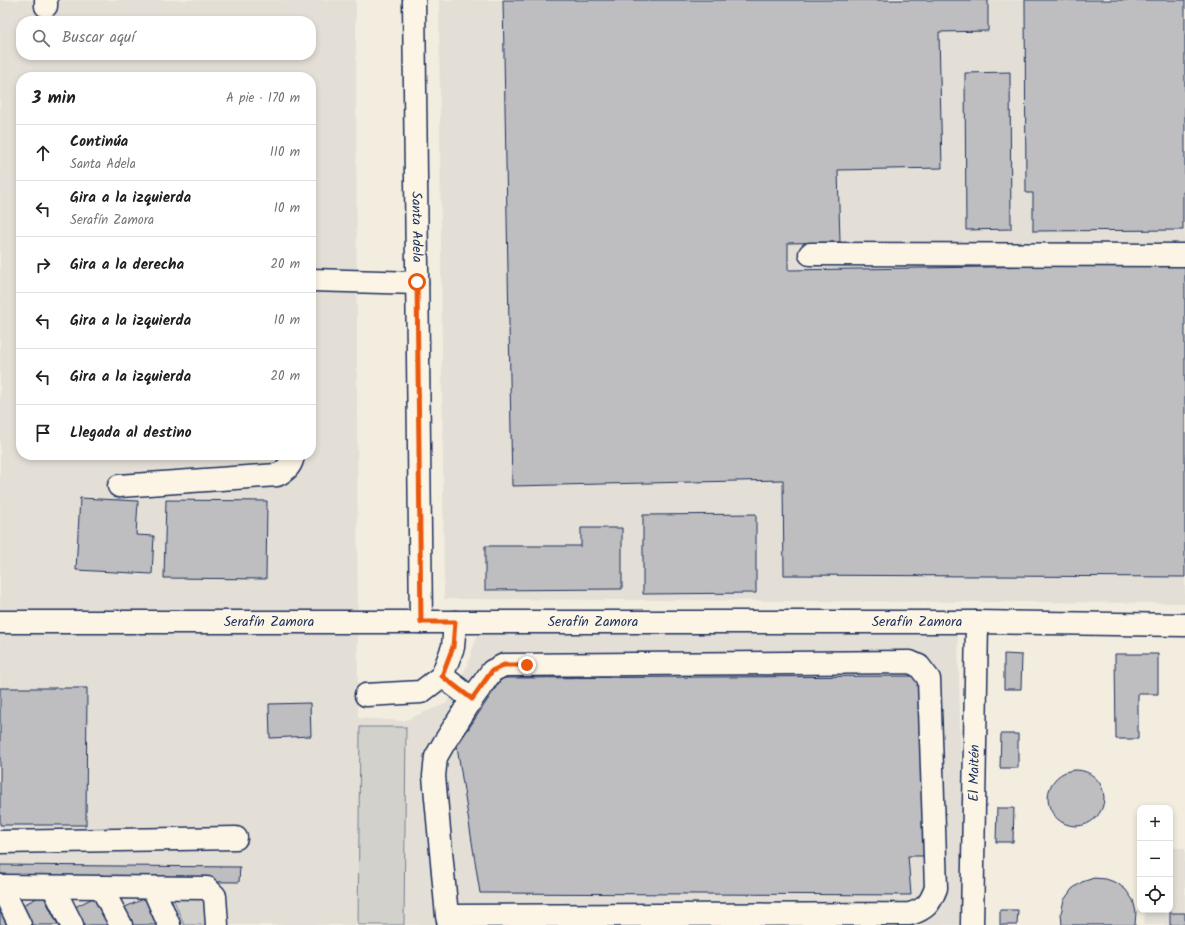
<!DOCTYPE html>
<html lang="es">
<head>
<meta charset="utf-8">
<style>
  :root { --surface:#fff; --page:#f2f2f2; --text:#202124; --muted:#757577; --line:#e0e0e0 }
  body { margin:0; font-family:Kalam,sans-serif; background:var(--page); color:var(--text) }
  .controls { position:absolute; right:12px; bottom:12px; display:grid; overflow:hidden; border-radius:8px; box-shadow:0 2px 6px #0003 }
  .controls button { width:36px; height:36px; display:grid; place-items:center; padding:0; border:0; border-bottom:1px solid var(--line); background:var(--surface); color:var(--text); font:20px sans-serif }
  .stop { position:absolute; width:12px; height:12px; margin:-9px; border:3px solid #ea580c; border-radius:50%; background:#fff }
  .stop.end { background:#ea580c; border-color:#fff; box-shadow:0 1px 4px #0008 }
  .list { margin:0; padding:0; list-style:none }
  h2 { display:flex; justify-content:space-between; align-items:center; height:52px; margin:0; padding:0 16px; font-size:17px }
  h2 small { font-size:13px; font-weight:400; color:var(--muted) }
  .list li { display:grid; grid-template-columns:26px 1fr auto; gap:12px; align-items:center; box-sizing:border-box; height:56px; padding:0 16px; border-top:1px solid var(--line) }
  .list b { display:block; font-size:15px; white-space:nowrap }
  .list p { margin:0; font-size:13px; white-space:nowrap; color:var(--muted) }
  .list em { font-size:13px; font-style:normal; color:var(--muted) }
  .icon { flex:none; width:22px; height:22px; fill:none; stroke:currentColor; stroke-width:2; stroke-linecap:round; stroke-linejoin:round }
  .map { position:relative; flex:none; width:1185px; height:925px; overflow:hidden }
  .search { position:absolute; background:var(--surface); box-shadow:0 2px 6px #0003; left:16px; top:16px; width:300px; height:44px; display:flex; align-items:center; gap:10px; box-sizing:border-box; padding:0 14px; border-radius:16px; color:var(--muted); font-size:15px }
  .panel { position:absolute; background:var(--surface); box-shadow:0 2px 6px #0003; left:16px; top:72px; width:300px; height:388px; border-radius:16px }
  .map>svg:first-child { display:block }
</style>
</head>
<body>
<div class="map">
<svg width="1185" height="925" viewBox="0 0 1185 925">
  <rect width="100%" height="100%" fill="#f3ede0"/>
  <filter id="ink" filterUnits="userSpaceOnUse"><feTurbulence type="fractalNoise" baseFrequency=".025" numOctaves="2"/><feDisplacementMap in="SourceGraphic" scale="8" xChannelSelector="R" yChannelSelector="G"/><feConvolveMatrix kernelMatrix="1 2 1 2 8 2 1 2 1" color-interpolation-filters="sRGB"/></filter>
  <g filter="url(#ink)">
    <!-- built -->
    <path fill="#e3dfd6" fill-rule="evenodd" d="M0,0H356L358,718L403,721L447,703L467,666L478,633L958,635L965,925H0ZM21,21H311V55H21ZM21,77H311V455H21Z
      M439,0H1185V603L444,599Z
      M1170,848H1185V925H1144L1145,910H1170Z"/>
    <!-- green -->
    <path fill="#d3d1cc" stroke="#778095" d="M360,727H406L404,925H358Z
      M205,897L206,925H184L173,898Z"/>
    <!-- building -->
    <path fill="#bebec0" stroke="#1b2f5e" d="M503,0H988V31L939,32L942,168L838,170L840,242L788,243V270L1185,264V577L784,575L783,480L512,486Z
      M1025,0H1185V192H1183V230L1033,231V193H1026Z
      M1010,72L1011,229L966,230L965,73Z
      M80,498L138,501L136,535L154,536L152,574L76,570Z
      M166,500L267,501L266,579L164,578Z
      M756,514V593L643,594V515Z
      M581,528H622V589L485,590V546H581Z
      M1004,654L1022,655L1021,689H1004Z
      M1115,654H1158V694H1138V739H1116Z
      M920,676L927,856H908L911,895L480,893L457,746L502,678Z
      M0,688H87L86,825H0Z
      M310,703L311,736L270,738L269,704Z
      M1001,734H1018V768H1000Z
      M1048 798a28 28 0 1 1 56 0a28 28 0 1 1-56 0Z
      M997,808H1014L1013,842H996Z
      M0,865L240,867L239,882L0,880Z
      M1094,878L1106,879L1117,883L1126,890L1133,900L1136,912L1135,925H1062L1061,913L1064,900L1072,889L1082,882Z
      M43,895L58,925H27L19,907Z
      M97,896L110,925H79L71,909Z
      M148,897L161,925H131L123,908Z
      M1000,910H1018L1017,925H1000Z
      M0,911L7,925H0Z
      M1170,913H1185V925H1170Z"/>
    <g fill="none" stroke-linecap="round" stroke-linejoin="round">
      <defs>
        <g id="minor">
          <path d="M46,0V6"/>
          <path id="s1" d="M414,0L421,622"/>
          <path d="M810,254L1185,255"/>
          <path d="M311,280L417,283"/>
          <path d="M119,486L277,475C286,471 292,465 293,455"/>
          <path id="s2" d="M0,622H977L1185,625"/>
          <path d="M442,676L472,699"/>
          <path d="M366,695L421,692L442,676L453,647L455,622"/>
          <path d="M0,842L236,838"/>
          <path d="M0,886L207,888L215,896L217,925"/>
          <path d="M1,886L20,925"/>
          <path d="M53,887L72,925"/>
          <path d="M101,887L121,925"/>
          <path d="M153,888L169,925"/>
          <path d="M447,916L910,914C926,909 930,904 936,888L929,679L919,666L910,662L504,665L492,671L472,699L444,743L436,757L434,776L447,916L449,925"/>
          <path id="s3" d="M972,925L977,622"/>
        </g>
      </defs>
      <!-- minor casing -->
      <use href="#minor" stroke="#1b2f5e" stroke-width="25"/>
      <!-- minor -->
      <use href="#minor" stroke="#fcf5e5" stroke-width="22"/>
    </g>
  </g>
  <g fill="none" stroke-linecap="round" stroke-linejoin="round" filter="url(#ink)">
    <!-- route -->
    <path stroke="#ea580c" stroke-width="5" d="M417,282L421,622H455L453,647L442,676L472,699L492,671L504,665H527"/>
  </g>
  <g text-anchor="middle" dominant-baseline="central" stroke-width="4" stroke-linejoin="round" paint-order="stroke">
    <!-- street labels -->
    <g font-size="14" fill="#1b2f5e" stroke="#fcf5e5">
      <text stroke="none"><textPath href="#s1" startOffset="227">Santa Adela</textPath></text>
      <text stroke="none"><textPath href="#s2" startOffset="269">Serafín Zamora</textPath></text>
      <text stroke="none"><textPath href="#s2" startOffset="593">Serafín Zamora</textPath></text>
      <text stroke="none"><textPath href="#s2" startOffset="917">Serafín Zamora</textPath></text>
      <text stroke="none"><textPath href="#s3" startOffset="152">El Maitén</textPath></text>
    </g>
  </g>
</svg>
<div class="controls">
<button>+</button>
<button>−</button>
<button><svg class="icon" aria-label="locate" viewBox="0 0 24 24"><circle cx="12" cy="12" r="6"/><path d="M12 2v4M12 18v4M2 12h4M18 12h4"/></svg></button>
</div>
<div class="stop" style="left:417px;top:282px"></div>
<div class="stop end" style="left:527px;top:665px"></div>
<div class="search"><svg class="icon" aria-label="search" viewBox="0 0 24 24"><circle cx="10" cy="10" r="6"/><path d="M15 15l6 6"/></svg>Buscar aquí</div>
<section class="panel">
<h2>3 min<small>A pie · 170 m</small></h2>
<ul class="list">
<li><svg class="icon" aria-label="ahead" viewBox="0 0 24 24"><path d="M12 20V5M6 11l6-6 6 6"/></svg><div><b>Continúa</b><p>Santa Adela</p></div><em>110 m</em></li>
<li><svg class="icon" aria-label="left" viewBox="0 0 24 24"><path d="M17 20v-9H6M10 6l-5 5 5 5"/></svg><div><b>Gira a la izquierda</b><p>Serafín Zamora</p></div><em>10 m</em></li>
<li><svg class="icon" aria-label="right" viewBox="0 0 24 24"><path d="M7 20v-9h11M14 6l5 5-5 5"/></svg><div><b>Gira a la derecha</b></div><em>20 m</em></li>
<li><svg class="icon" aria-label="left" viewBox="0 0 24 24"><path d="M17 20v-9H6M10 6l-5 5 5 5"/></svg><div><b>Gira a la izquierda</b></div><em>10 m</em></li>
<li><svg class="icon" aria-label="left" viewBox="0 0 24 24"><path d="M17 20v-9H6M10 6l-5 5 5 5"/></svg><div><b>Gira a la izquierda</b></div><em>20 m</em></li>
<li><svg class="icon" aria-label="arrive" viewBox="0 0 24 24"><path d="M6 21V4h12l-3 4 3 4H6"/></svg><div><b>Llegada al destino</b></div></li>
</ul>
</section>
</div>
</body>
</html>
